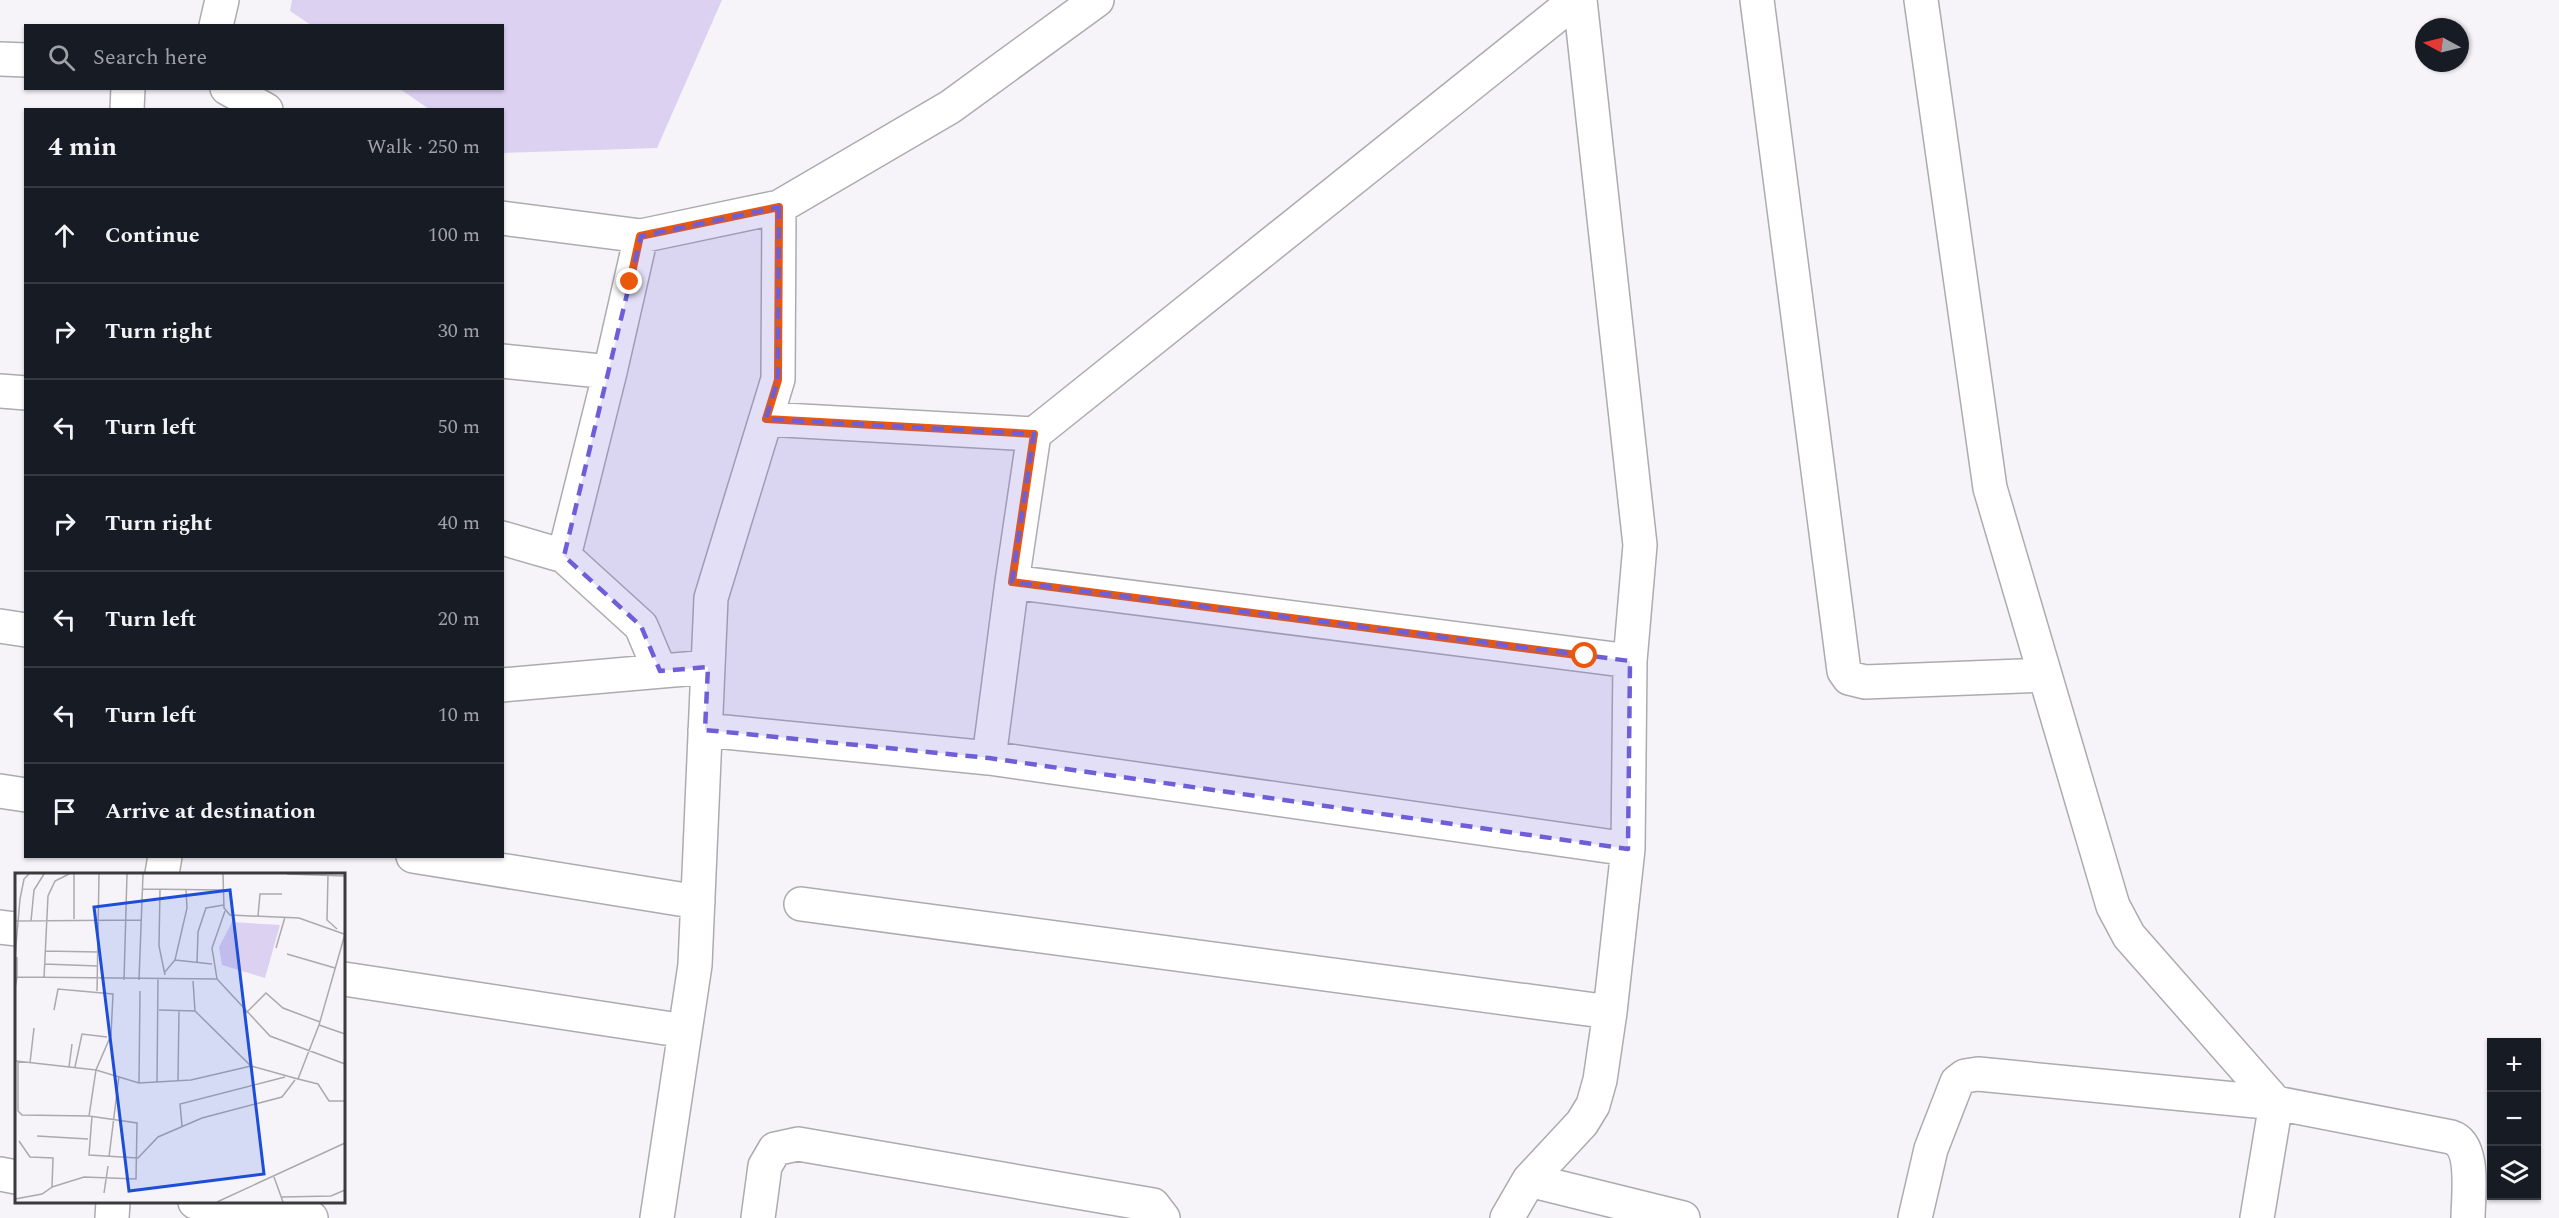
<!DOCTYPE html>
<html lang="en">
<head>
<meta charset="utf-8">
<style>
  :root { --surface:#171b24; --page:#242831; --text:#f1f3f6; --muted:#9ea1a6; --line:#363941 }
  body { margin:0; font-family:Spectral,serif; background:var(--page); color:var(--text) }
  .controls { position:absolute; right:18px; bottom:18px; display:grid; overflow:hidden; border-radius:0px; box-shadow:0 2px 4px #0004 }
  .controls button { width:54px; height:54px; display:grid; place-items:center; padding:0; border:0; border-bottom:2px solid var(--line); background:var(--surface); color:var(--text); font:30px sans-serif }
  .compass { position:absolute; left:2415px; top:18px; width:54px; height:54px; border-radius:50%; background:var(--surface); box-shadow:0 2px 4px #0004; rotate:277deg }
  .stop { position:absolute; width:18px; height:18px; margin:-14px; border:4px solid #ea580c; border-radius:50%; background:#fff }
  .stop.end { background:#ea580c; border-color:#fff; box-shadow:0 2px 6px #0008 }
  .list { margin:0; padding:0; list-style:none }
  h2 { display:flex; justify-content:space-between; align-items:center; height:78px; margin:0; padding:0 24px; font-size:26px }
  h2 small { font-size:20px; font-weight:400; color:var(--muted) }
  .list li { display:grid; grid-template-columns:39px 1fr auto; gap:18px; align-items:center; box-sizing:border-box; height:96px; padding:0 24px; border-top:2px solid var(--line) }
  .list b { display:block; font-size:22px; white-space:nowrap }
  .list em { font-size:20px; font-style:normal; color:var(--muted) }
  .icon { flex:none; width:33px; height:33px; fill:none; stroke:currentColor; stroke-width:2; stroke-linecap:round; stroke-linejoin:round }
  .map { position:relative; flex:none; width:2559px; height:1218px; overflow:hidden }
  .search { position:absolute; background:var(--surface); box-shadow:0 2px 4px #0004; left:24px; top:24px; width:480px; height:66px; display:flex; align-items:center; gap:15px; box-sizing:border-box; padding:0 21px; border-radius:0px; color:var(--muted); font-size:22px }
  .panel { position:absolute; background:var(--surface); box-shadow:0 2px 4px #0004; left:24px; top:108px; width:480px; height:750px; border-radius:0px }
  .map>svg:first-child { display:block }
</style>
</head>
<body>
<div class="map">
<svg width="2559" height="1218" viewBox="0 0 2559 1218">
  <rect width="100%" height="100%" fill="#f6f4f9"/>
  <!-- green -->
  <path fill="#ddd1f2" d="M292,0H722L657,148L503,153L502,110L429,109L400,89L502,88V26L311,25L290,11Z"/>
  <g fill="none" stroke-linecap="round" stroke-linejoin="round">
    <defs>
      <path id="street" d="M1757,0L1844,671L1849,678L1865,682L2045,675
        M1921,0L1990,488L2113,906L2129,936L2276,1103L2257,1218
        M216,26L222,0
        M0,59L26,60
        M227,88L266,110
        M127,110L128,88
        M779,207L950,107L1097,0
        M502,218L641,236L779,207L778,379L711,598L695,965L657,1218
        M502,361L610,372
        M0,391L26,393
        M766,419L1034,434L1576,0
        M502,538L564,556L641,626L660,671
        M564,556L610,372L641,236
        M1012,582L1630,661
        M0,626L26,630
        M502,685L708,667
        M705,730L989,758L1628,849
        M989,758L1012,582L1034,434
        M0,791L26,795
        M413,856L698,902
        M162,874L165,856
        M801,904L1610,1012
        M0,927L16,929
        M344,979L685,1031
        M0,1174L16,1177
        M1529,1180L1683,1218
        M195,1202L311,1218
        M112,1218L113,1202
        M758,1218L765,1166L775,1149L798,1144L1153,1205L1163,1218
        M1507,1218L1529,1180L1582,1123L1593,1105L1600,1080L1610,1012L1628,849L1630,661L1640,545L1580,0
        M1915,1218L1931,1149L1957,1082L1965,1076L1978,1074L2276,1103L2451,1137C2476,1145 2468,1197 2468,1218"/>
    </defs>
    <!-- street casing -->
    <use href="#street" stroke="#acabb0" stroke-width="36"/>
    <!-- street -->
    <use href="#street" stroke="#fff" stroke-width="33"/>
  </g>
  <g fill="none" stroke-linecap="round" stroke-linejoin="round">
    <!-- route -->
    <path stroke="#ea580c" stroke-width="8" d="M630,282L640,236L779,207L778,380L766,419L1034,434L1012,582L1585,656"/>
  </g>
  <!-- marked area -->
  <path fill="#6e5fd9" fill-opacity="0.2" stroke="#6e5fd9" stroke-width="4.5" stroke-dasharray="12 8" stroke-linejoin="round" d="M779,207L778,379L766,419L1034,434L1012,582L1630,661L1628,849L989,758L705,730L708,667L660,671L641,626L564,556L641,236Z"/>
  <!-- overview -->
  <g transform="translate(15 873)">
    <rect width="330" height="330" fill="#f6f4f9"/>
    <path d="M217,49L265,52L250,105L207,92L204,74Z" fill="#ddd1f2"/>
    <path fill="none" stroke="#aba9ad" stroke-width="1.5" d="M208,1L209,35L215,42L284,45L329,61M272,1L330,3M313,2L312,47L322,56M127,16L208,17M145,17L144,73L150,102M243,43L245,21H267M59,46V1M0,48L126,47M16,48L19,17L29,1M261,75L270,44M30,78L83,79M272,81L320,95M0,84L5,26L9,6L14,1M2,84V104M160,87L197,91M182,90L183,59L191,35L209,32M29,91L83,93M149,100L160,87L172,35L171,17M29,105L33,23L40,8L54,1M202,106L255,163L330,191M109,107L112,1M124,107L128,1M178,108L180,138L236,193L283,206L304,152L330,61M0,115L2,104L202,106L197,75L210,38M82,118L84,1M39,137L43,116L98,121L96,162L81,197L74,243M144,137L180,138M231,140L251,120L268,135L305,149M304,152L330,161M1,188L81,197L124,210L176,207L236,193M3,188V238L7,242L74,243L122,250L121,306L69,304L37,314M15,190L19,155M54,194L57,171M60,194L67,161L92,164M283,206L303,211L314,228H330M163,207L164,137M124,210L125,118M142,210L143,105M77,243L74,282L123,285L143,264L187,245L267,224L280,207M167,253L165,231L270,204M22,263L73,266M94,284L104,203M259,304L268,329M89,320L93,293M267,324L316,323L330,317M0,326L27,321L37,314L38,285L15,284L4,268M202,329L330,270"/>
    <path fill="#1d4ed8" fill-opacity="0.15" stroke="#1d4ed8" stroke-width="3" d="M215,17L249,301L114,318L79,34Z"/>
    <rect width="330" height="330" fill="none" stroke="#3a393b" stroke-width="3"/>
  </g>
</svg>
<div class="controls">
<button>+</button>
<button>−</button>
<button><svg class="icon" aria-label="layers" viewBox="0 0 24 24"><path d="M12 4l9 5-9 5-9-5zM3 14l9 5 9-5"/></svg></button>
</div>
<svg class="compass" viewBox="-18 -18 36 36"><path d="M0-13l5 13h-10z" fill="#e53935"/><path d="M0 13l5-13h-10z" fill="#9ea1a6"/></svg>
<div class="stop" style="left:1585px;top:656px"></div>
<div class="stop end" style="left:630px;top:282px"></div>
<div class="search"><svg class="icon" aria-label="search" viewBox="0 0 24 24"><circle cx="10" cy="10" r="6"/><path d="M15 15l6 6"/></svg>Search here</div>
<section class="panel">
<h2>4 min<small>Walk · 250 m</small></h2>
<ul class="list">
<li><svg class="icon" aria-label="ahead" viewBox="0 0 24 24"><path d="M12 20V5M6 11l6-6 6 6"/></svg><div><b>Continue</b></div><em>100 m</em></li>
<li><svg class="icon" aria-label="right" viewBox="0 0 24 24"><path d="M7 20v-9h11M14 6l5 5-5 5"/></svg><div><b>Turn right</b></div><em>30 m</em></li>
<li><svg class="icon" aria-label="left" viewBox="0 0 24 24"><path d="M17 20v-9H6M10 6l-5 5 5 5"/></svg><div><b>Turn left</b></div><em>50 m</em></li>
<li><svg class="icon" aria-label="right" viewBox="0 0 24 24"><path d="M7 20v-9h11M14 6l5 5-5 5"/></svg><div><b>Turn right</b></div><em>40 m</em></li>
<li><svg class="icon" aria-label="left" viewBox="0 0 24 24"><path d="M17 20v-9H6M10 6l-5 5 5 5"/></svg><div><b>Turn left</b></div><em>20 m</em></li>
<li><svg class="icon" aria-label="left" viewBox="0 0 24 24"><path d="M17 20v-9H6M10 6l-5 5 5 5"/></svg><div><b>Turn left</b></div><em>10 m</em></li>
<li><svg class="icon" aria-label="arrive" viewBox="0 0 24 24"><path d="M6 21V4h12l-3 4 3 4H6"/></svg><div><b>Arrive at destination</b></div></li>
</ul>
</section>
</div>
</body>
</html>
